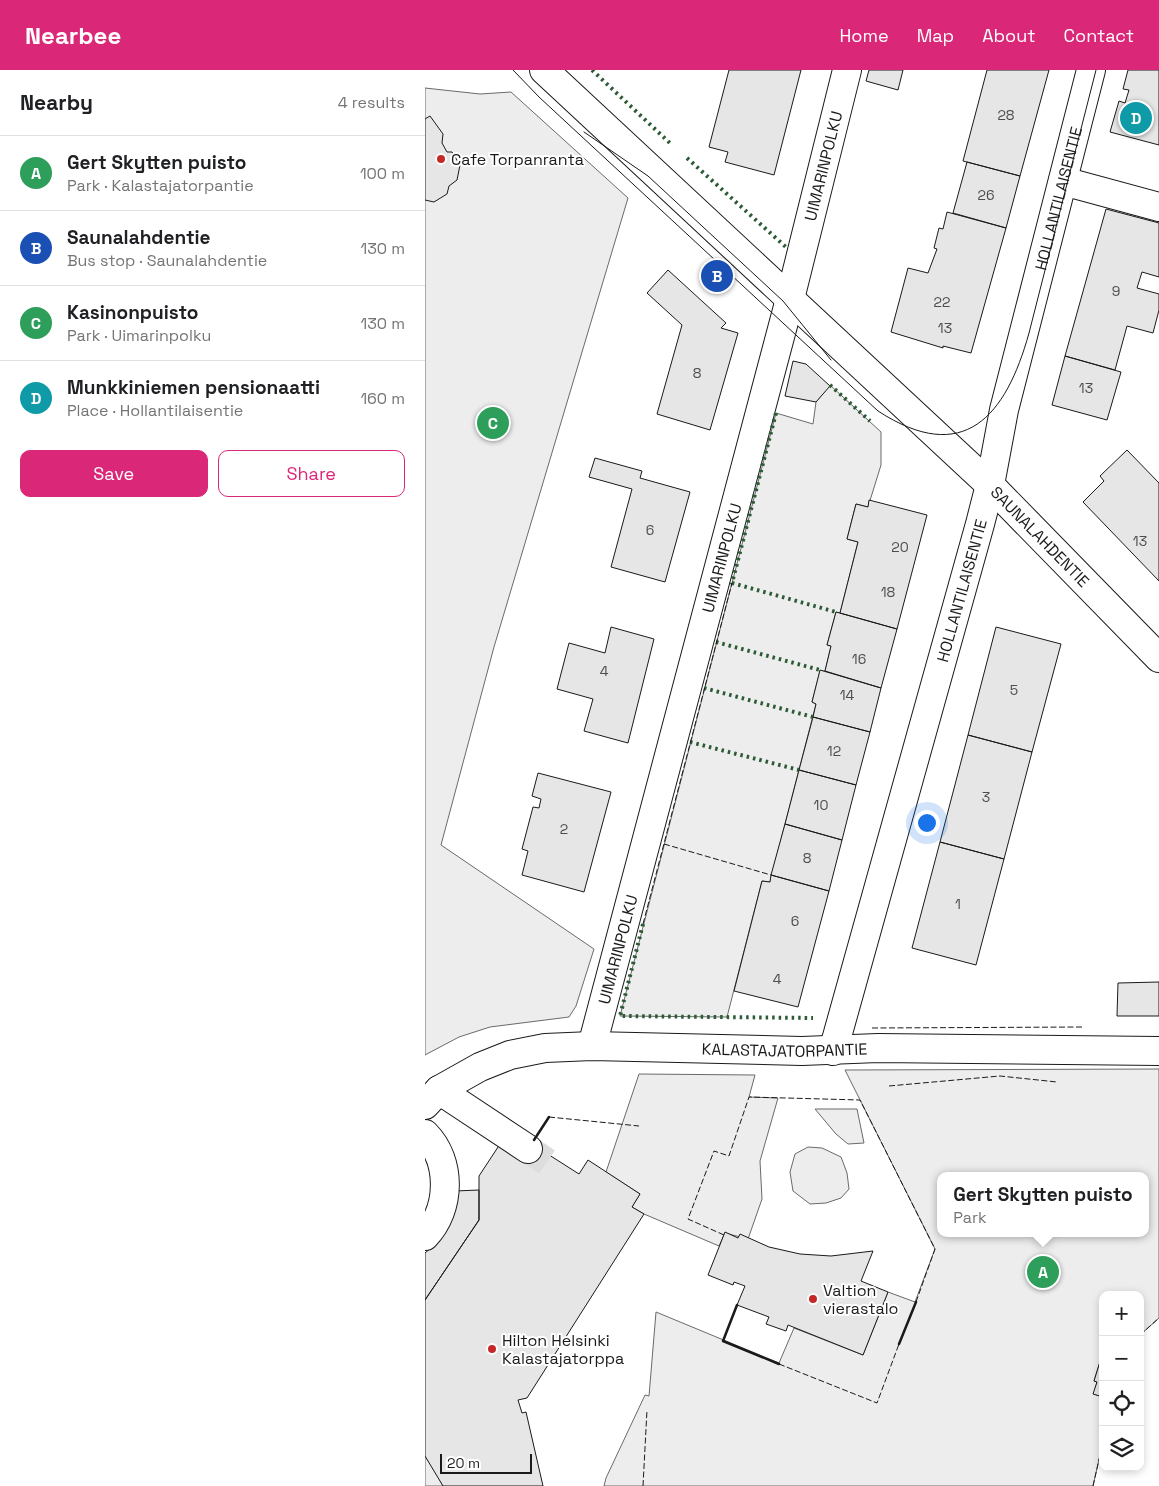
<!DOCTYPE html>
<html lang="en">
<head>
<meta charset="utf-8">
<style>
  :root { --surface:#fff; --page:#f6f6f6; --text:#202124; --muted:#757577; --line:#e0e0e0; --accent:#db2777 }
  body { margin:0; font-family:"Space Grotesk",sans-serif; background:var(--page); color:var(--text) }
  .controls { position:absolute; right:15px; bottom:15px; display:grid; overflow:hidden; border-radius:10px; box-shadow:0 2px 8px #0003 }
  .controls button { width:45px; height:45px; display:grid; place-items:center; padding:0; border:0; border-bottom:1px solid var(--line); background:var(--surface); color:var(--text); font:25px sans-serif }
  .scale { position:absolute; left:15px; bottom:12px; width:92px; box-sizing:border-box; padding-left:5px; border:2px solid #1a1a1a; border-top:0; font-size:14px; line-height:18px; white-space:nowrap; color:#1a1a1a; -webkit-text-stroke:4px #fff; paint-order:stroke }
  .you { position:absolute; left:501px; top:752px; width:18px; height:18px; margin:-12px; border:4px solid #fff; border-radius:50%; background:#1a73e8; box-shadow:0 0 0 8px #1a73e833 }
  .badge { display:grid; place-items:center; width:32px; height:32px; border-radius:50%; background:var(--accent); color:#fff; font-size:16px; font-weight:700 }
  .pin { position:absolute; translate:-50% -50%; border:2px solid #fff; box-shadow:0 1px 5px #0006 }
  .popup { position:absolute; left:512px; top:1102px; width:212px; height:65px; box-sizing:border-box; display:grid; place-content:center; border-radius:10px; background:var(--surface); filter:drop-shadow(0 1px 4px #0005); font-size:16px; white-space:nowrap; color:var(--muted) }
  .popup b { font-size:19px; color:var(--text) }
  .popup::after { content:''; position:absolute; left:50%; top:100%; margin-left:-10px; border:10px solid transparent; border-top-color:var(--surface) }
  .list { margin:0; padding:0; list-style:none }
  h2 { display:flex; justify-content:space-between; align-items:center; height:65px; margin:0; padding:0 20px; font-size:21px }
  h2 small { font-size:16px; font-weight:400; color:var(--muted) }
  .list li { display:grid; grid-template-columns:32px 1fr auto; gap:15px; align-items:center; box-sizing:border-box; height:75px; padding:0 20px; border-top:1px solid var(--line) }
  .list b { display:block; font-size:19px; white-space:nowrap }
  .list p { margin:0; font-size:16px; white-space:nowrap; color:var(--muted) }
  .list em { font-size:16px; font-style:normal; color:var(--muted) }
  .actions { display:flex; gap:10px; padding:15px 20px }
  .actions a { flex:1; padding:11px 0; border:1px solid var(--accent); border-radius:10px; text-align:center; font-size:18px; color:var(--accent) }
  .actions .main { background:var(--accent); color:#fff }
  .icon { flex:none; width:28px; height:28px; fill:none; stroke:currentColor; stroke-width:2; stroke-linecap:round; stroke-linejoin:round }
  .map { position:relative; flex:none; width:734px; height:1416px; overflow:hidden }
  header { display:flex; align-items:center; gap:30px; box-sizing:border-box; height:70px; padding:0 25px; background:var(--accent); color:#fff }
  header strong { font-size:24px }
  nav { display:flex; gap:28px; margin-inline-start:auto; font-size:18px }
  main { display:flex }
  aside { flex:1; background:var(--surface) }
  .map>svg:first-child { display:block }
</style>
</head>
<body>
<header>
<strong>Nearbee</strong>
<nav><a>Home</a><a>Map</a><a>About</a><a>Contact</a></nav>
</header>
<main>
<aside>
<h2>Nearby<small>4 results</small></h2>
<ul class="list">
<li><span class="badge" style="background:#2e9e5b">A</span><div><b>Gert Skytten puisto</b><p>Park · Kalastajatorpantie</p></div><em>100 m</em></li>
<li><span class="badge" style="background:#1a4fb4">B</span><div><b>Saunalahdentie</b><p>Bus stop · Saunalahdentie</p></div><em>130 m</em></li>
<li><span class="badge" style="background:#2e9e5b">C</span><div><b>Kasinonpuisto</b><p>Park · Uimarinpolku</p></div><em>130 m</em></li>
<li><span class="badge" style="background:#0f9aa8">D</span><div><b>Munkkiniemen pensionaatti</b><p>Place · Hollantilaisentie</p></div><em>160 m</em></li>
</ul>
<div class="actions"><a class="main">Save</a><a>Share</a></div>
</aside>
<div class="map">
<svg width="734" height="1416" viewBox="0 0 734 1416">
  <rect width="100%" height="100%" fill="#fff"/>
  <!-- built -->
  <path fill="#ededed" stroke="#6a6a6a" fill-rule="evenodd" d="M0,18L55,24L86,22L203,128L69,577L16,775L169,879L151,936L144,947L65,957L34,967L0,985Z
    M405,315L456,362V395L443,437L431,434L422,469L433,472L415,543L411,542L402,575L406,576L400,601H395L387,632L391,634L345,812L337,811L302,947L195,946L351,343L388,354L391,332Z
    M734,999V1248L715,1265V1225H678V1282L669,1311L672,1312L669,1324L678,1327V1372L668,1416H179L181,1408L220,1325L224,1326L231,1242L354,1293L369,1258L438,1285L463,1222L490,1232L510,1179L420,1000ZM516,1106H720V1163H516Z
    M214,1004L330,1005L324,1027L353,1028L335,1091L337,1129L323,1169L300,1163L294,1176L219,1144L207,1137L215,1124L181,1102Z
    M390,1039H432L439,1073L423,1074L411,1064Z
    M383,1077L397,1078L416,1087L422,1103L424,1119L416,1128L401,1133L385,1134L368,1121L365,1102L370,1084Z
    M0,1386L9,1399L18,1416H0Z"/>
  <!-- building -->
  <path fill="#e6e6e6" stroke="#1a1a1a" d="M304,0H376L349,105L300,92L303,82L284,77Z
    M444,0H478L473,20L441,11Z
    M562,0H624L595,106L538,91Z
    M703,0H734V75L685,62L694,31L700,33L704,20L698,19Z
    M5,46L18,64L17,73L22,82H27L35,95L32,110L24,116L22,124L9,132L0,130V49Z
    M542,92L595,106L581,158L528,143Z
    M681,139L734,153V207L717,202L712,218L734,224V240L728,263L702,256L690,300L640,286Z
    M522,142L581,158L546,283L518,276V278L466,262L483,198L503,203L512,179L509,178L514,158L518,159Z
    M243,200L301,253L296,258L313,263L285,360L232,344L257,255L222,223Z
    M640,286L696,302L682,350L627,335Z
    M368,291L381,294L405,316L391,332L360,326Z
    M702,380L734,413V511L658,432L679,411L675,406Z
    M170,388L217,401L215,408L265,422L240,512L186,497L207,419L164,407Z
    M444,430L502,445L472,559L415,543L433,472L422,469L431,434L443,437Z
    M411,542L472,559L456,618L400,601L406,576L402,575Z
    M186,557L229,569L203,673L159,661L168,629L132,619L144,573L180,583Z
    M571,557L636,574L607,682L543,665Z
    M395,600L456,618L445,662L388,647L391,634L387,632Z
    M388,647L445,662L431,715L374,700Z
    M543,665L607,682L579,789L515,772Z
    M374,700L431,715L417,770L360,754Z
    M113,703L186,722L159,822L97,805L103,781L97,779L108,737L114,738L116,729L107,726Z
    M360,754L417,770L404,821L346,805Z
    M515,772L579,789L551,895L487,878Z
    M346,805L404,821L373,937L309,921L337,811L345,812Z
    M734,912V946H692L693,913Z
    M75,1074H107L154,1104L163,1090L215,1124L207,1137L219,1144L102,1328L93,1330L97,1343L101,1342L118,1416H18L0,1386V1230L54,1150V1106Z
    M54,1120V1150L0,1230V1183L7,1177L30,1121Z
    M300,1162L313,1168L315,1164L344,1177L375,1184L406,1186L448,1181L436,1211L463,1222L438,1285L363,1255L361,1261L341,1254L344,1247L312,1235L320,1216L309,1212L308,1215L283,1205Z
    M678,1282V1327L668,1324L672,1312L669,1311Z"/>
  <g fill="none" stroke-linecap="round" stroke-linejoin="round">
    <!-- minor-tunnel -->
    <path stroke="#ddd" stroke-width="28" stroke-dasharray="28 14" stroke-linecap="butt" d="M103,1079L122,1092"/>
    <defs>
      <g id="minor">
        <path id="s1" d="M119,0L565,415L734,588"/>
        <path d="M638,111L734,137"/>
        <path id="s2" d="M167,976L365,229L422,0"/>
        <path id="s3" d="M408,981L555,454L565,415L579,340L666,0"/>
        <path d="M14,1020L103,1079"/>
        <path id="s4" d="M0,1035L14,1020L55,997L85,985L120,978L167,976L377,981L453,978L734,981"/>
        <path d="M0,1064C27,1091 26,1139 0,1166"/>
      </g>
    </defs>
    <!-- minor casing -->
    <use href="#minor" stroke="#1a1a1a" stroke-width="30"/>
    <!-- minor -->
    <use href="#minor" stroke="#fff" stroke-width="28"/>
    <!-- tram -->
    <path stroke="#1a1a1a" stroke-width="1" d="M88,0L114,27L453,341C539,397 581,346 604,263L671,0
      M159,62L223,106L358,231L406,290"/>
    <!-- hedge -->
    <path stroke="#2b5a34" stroke-width="4" stroke-dasharray="2.5 4" stroke-linecap="butt" d="M167,0L247,75
      M262,88L362,178
      M405,315L445,351
      M351,343L307,513L411,542
      M291,572L395,600
      M279,618L388,647
      M265,672L374,700
      M218,854L195,946L388,948"/>
    <!-- fence -->
    <path stroke="#1a1a1a" stroke-width="1" stroke-dasharray="6 2.5" stroke-linecap="butt" d="M239,774L346,805
      M218,854L307,513
      M447,958L658,957
      M464,1016L575,1006L632,1012
      M124,1047L214,1056
      M299,1165L263,1149L289,1081L304,1086L324,1027L435,1030L510,1179L491,1232
      M715,1265L734,1248
      M354,1294L452,1333L474,1274
      M218,1416L222,1340
      M668,1416L678,1372"/>
    <!-- wall -->
    <path stroke="#1a1a1a" stroke-width="2.5" d="M109,1070L124,1047
      M312,1235L298,1271L354,1294
      M474,1274L491,1232"/>
  </g>
  <!-- markers -->
  <g fill="#c62828" stroke="#fff" stroke-width="2">
    <circle cx="16" cy="89" r="5"/>
    <circle cx="388" cy="1229" r="5"/>
    <circle cx="67" cy="1279" r="5"/>
  </g>
  <g text-anchor="middle" dominant-baseline="central" stroke-width="4" stroke-linejoin="round" paint-order="stroke">
    <!-- number labels -->
    <g font-size="14" fill="#4d4d4d">
      <text x="581" y="45">28</text>
      <text x="561" y="125">26</text>
      <text x="691" y="221">9</text>
      <text x="517" y="232">22</text>
      <text x="520" y="258">13</text>
      <text x="272" y="303">8</text>
      <text x="661" y="318">13</text>
      <text x="225" y="460">6</text>
      <text x="715" y="471">13</text>
      <text x="475" y="477">20</text>
      <text x="463" y="522">18</text>
      <text x="434" y="589">16</text>
      <text x="179" y="601">4</text>
      <text x="589" y="620">5</text>
      <text x="422" y="625">14</text>
      <text x="409" y="681">12</text>
      <text x="561" y="727">3</text>
      <text x="396" y="735">10</text>
      <text x="139" y="759">2</text>
      <text x="382" y="788">8</text>
      <text x="533" y="834">1</text>
      <text x="370" y="851">6</text>
      <text x="352" y="909">4</text>
    </g>
    <!-- poi labels -->
    <g font-size="16" fill="#1a1a1a" stroke="#fff" text-anchor="start">
      <text x="26" y="89">Cafe Torpanranta</text>
      <text x="398" y="1220">Valtion<tspan x="398" dy="18">vierastalo</tspan></text>
      <text x="77" y="1270">Hilton Helsinki<tspan x="77" dy="18">Kalastajatorppa</tspan></text>
    </g>
    <!-- street labels -->
    <g font-size="16" fill="#1a1a1a" stroke="#fff">
      <text stroke="none"><textPath href="#s2" startOffset="910">UIMARINPOLKU</textPath></text>
      <text stroke="none"><textPath href="#s3" startOffset="882">HOLLANTILAISENTIE</textPath></text>
      <text stroke="none"><textPath href="#s1" startOffset="681">SAUNALAHDENTIE</textPath></text>
      <text stroke="none"><textPath href="#s2" startOffset="505">UIMARINPOLKU</textPath></text>
      <text stroke="none"><textPath href="#s3" startOffset="478">HOLLANTILAISENTIE</textPath></text>
      <text stroke="none"><textPath href="#s2" startOffset="100">UIMARINPOLKU</textPath></text>
      <text stroke="none"><textPath href="#s4" startOffset="375">KALASTAJATORPANTIE</textPath></text>
    </g>
  </g>
</svg>
<div class="controls">
<button>+</button>
<button>−</button>
<button><svg class="icon" aria-label="locate" viewBox="0 0 24 24"><circle cx="12" cy="12" r="6"/><path d="M12 2v4M12 18v4M2 12h4M18 12h4"/></svg></button>
<button><svg class="icon" aria-label="layers" viewBox="0 0 24 24"><path d="M12 4l9 5-9 5-9-5zM3 14l9 5 9-5"/></svg></button>
</div>
<div class="scale">20 m</div>
<div class="you"></div>
<div class="pin badge" style="left:618px;top:1202px;background:#2e9e5b">A</div>
<div class="popup"><b>Gert Skytten puisto</b>Park</div>
<div class="pin badge" style="left:292px;top:206px;background:#1a4fb4">B</div>
<div class="pin badge" style="left:68px;top:353px;background:#2e9e5b">C</div>
<div class="pin badge" style="left:711px;top:48px;background:#0f9aa8">D</div>
</div>
</main>
</body>
</html>
